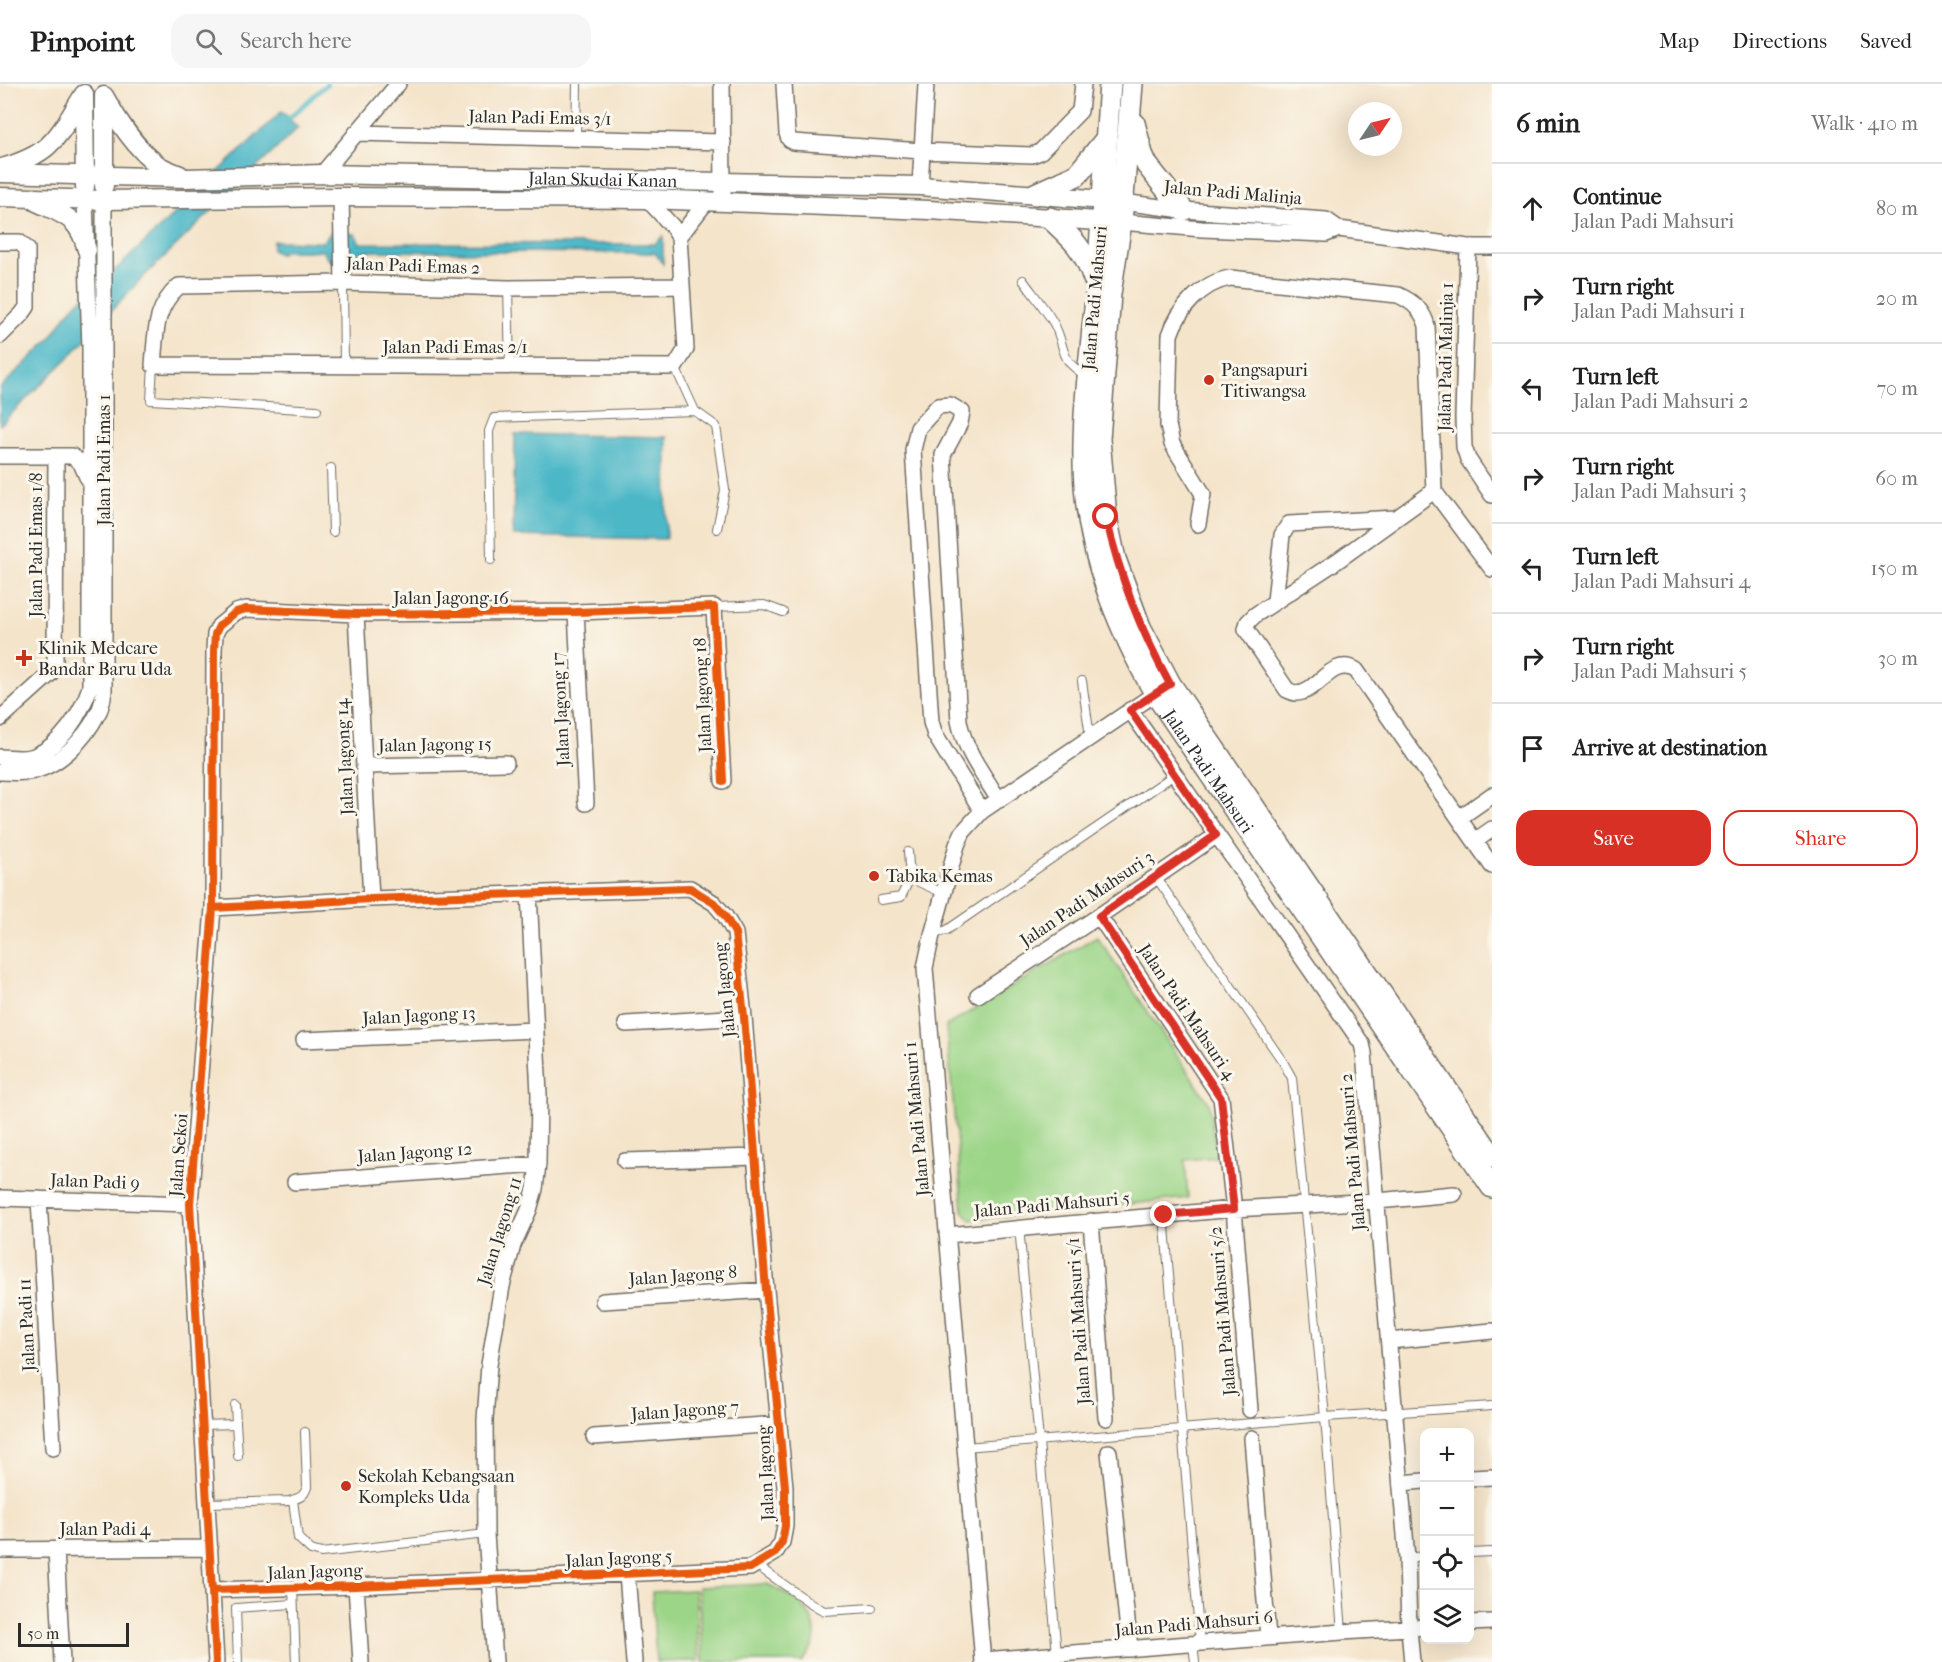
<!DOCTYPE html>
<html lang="en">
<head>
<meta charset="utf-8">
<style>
  :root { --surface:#fff; --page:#f6f6f6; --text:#222; --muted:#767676; --line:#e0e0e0; --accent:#d93025 }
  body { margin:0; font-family:"IM FELL French Canon",serif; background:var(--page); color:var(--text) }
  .controls { position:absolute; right:18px; bottom:18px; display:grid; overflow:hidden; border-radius:12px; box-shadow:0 6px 24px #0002 }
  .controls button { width:54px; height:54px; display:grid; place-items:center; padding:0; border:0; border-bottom:2px solid var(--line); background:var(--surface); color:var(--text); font:30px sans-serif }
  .compass { position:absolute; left:1348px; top:18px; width:54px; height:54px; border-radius:50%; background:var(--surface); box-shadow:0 6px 24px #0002; rotate:55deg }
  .scale { position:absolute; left:18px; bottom:15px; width:111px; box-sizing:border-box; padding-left:6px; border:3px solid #2b2b2b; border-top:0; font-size:16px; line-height:21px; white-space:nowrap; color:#2b2b2b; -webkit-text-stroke:4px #fbf7ec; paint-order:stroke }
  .stop { position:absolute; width:18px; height:18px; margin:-14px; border:4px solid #d93025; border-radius:50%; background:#fff }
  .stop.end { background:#d93025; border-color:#fff; box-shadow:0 2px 6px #0008 }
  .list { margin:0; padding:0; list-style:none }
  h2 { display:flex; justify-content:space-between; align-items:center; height:78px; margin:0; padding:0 24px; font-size:26px }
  h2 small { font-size:20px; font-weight:400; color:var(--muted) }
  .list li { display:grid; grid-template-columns:39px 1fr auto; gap:18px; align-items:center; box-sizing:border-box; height:90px; padding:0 24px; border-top:2px solid var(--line) }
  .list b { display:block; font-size:22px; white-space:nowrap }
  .list p { margin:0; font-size:20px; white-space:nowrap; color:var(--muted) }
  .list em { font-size:20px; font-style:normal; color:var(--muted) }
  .actions { display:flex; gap:12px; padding:18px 24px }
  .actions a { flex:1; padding:14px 0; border:2px solid var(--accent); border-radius:18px; text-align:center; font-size:21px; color:var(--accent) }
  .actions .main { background:var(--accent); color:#fff }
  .icon { flex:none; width:33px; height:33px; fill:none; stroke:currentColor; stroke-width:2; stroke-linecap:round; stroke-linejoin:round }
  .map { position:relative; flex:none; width:1492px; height:1578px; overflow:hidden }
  header { display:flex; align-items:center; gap:36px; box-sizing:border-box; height:84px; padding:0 30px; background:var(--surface); border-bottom:2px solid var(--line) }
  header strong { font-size:28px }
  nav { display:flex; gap:33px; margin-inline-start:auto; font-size:21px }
  .search { width:420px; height:54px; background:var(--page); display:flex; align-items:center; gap:15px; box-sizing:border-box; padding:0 21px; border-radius:18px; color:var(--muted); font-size:22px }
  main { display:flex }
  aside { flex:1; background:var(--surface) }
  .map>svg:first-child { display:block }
</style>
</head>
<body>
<header>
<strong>Pinpoint</strong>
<div class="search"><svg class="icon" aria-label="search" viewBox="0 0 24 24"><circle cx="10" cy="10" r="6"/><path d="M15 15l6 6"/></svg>Search here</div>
<nav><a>Map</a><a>Directions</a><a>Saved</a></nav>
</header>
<main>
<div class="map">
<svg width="1492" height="1578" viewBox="0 0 1492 1578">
  <rect width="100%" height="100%" fill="#fbf7ec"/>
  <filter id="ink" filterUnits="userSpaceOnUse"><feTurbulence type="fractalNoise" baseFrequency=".0167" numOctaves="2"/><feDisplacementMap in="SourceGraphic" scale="12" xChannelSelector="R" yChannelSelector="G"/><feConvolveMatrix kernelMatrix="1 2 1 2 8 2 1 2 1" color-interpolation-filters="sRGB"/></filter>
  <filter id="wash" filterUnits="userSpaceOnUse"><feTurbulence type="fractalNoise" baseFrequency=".008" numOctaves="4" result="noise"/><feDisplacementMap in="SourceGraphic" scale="24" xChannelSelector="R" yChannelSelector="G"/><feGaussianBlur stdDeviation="1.35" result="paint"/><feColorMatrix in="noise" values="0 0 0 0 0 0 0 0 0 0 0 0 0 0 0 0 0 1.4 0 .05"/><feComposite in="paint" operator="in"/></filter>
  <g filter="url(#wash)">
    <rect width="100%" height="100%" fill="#f4e4ca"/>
    <!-- green -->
    <path fill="#9cd588" stroke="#64805a" stroke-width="1.5" d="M1097,852L1209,1019L1217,1073L1185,1076L1188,1114L971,1136L963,1127L946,942Z
      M767,1500C790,1510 821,1527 814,1558C813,1564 806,1572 802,1578H703L698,1503Z
      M695,1506L699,1577L656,1578L652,1508Z"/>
    <!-- water -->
    <path fill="#4bb7c7" stroke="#3b7179" stroke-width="1.5" d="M282,27L298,44L138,198L69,273L0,341V304L50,255L66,231L80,216L125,177Z
      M331,148L355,150L360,159L655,160L663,152V180L655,169L360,167L355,176L330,177L323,167H283L280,170L272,166L273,157L323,158Z
      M515,350L667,353L666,455L513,452Z"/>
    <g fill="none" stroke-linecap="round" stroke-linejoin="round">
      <!-- stream -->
      <path stroke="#4bb7c7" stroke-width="4.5" d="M287,36L327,0"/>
    </g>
  </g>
  <g filter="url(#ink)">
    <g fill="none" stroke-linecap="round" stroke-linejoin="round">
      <defs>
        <path id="service" d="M576,54L577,0
          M1023,196C1033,210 1044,223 1053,238C1067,262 1057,276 1086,291
          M343,199L344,282
          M508,204L510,282
          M153,281L151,316L317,326
          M675,283L695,327L716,342L725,406L717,445
          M331,384L333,448
          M491,476L489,347L494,334L695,327
          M714,523L764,521L783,528
          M1082,597L1090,653
          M1156,793L1283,978L1292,994L1325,1333L1342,1548
          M910,794L943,809
          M881,816L901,813L910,794L908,768
          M934,850L947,846L1174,691
          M1164,1131L1200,1559
          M1019,1143L1039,1357L1057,1571
          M235,1321L238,1372
          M202,1341L236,1340
          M965,1363L1325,1333L1492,1322
          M293,1416L298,1454L311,1466L321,1469L486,1450
          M207,1419L289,1417C299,1414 304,1413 307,1403L305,1348
          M1470,1469L1492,1468
          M1407,1474L1424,1472
          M756,1481L809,1518L824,1527L872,1524
          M293,1504L296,1578
          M1193,1560L1195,1578
          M238,1578L236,1524L293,1520"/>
        <path id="minor" d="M722,0L723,109
          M784,0L787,49L789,55L793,58L922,67L1032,71L1040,68L1080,27L1083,0
          M356,49L723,58
          M322,90L398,0
          M920,102L926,0
          M341,113L343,199
          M647,115L672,142L679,153L686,265L675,283L153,281C156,249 154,224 179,202L343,199L508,204L681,202
          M1122,118L1183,126L1326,136L1339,145
          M1121,138L1202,145L1326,150L1339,145L1468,163H1492
          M679,153L707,117
          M0,158H19L27,165V223L22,230L0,252
          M1468,163L1463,334L1464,363L1468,375L1492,411
          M0,372H72L81,379L87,393
          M1434,407L1337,477L1255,531L1248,538L1246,545L1287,606C1290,607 1293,609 1296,609C1318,609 1331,572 1356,586L1492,782
          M1198,440L1203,410L1172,360L1168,341L1170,251C1179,224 1202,199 1230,194L1398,211C1412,217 1423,226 1427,242L1434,407L1492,485
          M1275,517L1282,451L1289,440L1395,434
          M576,528L586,719
          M356,530L371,815
          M1130,626L1362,960L1364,969L1407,1474L1409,1545L1412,1578
          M0,635L50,590L55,579L56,372
          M0,673C10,673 24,676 34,672C62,661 81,630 90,603V264L85,116
          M365,682L506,679
          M0,688C9,688 19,689 28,688C58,684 85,655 98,629C102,623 103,614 104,607V116
          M982,727L935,651L931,638L913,366L918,344L938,322L950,321L962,328L960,339L943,371L959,637C965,667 983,690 999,716
          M1459,734L1492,711
          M1475,757L1492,745
          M1099,832L1221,1014L1234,1125L1250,1326
          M978,911L1099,832L1217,751
          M626,940L744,933
          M304,956L536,946
          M625,1077L756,1073
          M295,1098L538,1080
          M0,1114L190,1120
          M39,1115L53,1364
          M1091,1137L1106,1334
          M947,1151L1234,1125L1377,1117L1454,1110
          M603,1217L766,1206
          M1389,1257L1492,1247
          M594,1353L779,1340
          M1252,1354L1268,1554
          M1109,1368L1130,1565
          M1470,1394L1492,1393
          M1401,1399L1424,1397
          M56,1465L62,1578
          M0,1466L210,1464
          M627,1490L634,1578
          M356,1502L361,1578
          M212,1506L356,1502L750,1484L775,1469L782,1458L785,1442V1403L766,1206L744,933L735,849L725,832L714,819L690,804L371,815L213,824
          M1470,1539L1492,1538
          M983,1576L1342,1548L1424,1543
          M216,1578L190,1120L213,824L214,566L215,550L219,542L236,528L246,525L356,530L576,528L714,523L723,697
          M495,1578L486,1450L485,1336L489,1281L502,1202L513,1161L529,1126L535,1105L538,1080L539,1010L529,809
          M983,1578L925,884L932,851L957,761L963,748L982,727L1162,605"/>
        <g id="tertiary">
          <path d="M84,11L85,103"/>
          <path d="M104,12C118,37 135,64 158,81C164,85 173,88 180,91"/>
          <path d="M104,13V102"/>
          <path d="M2,84C54,69 57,53 84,10"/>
          <path id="s1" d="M0,89L186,94L322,90L920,102L1117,117"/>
          <path d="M0,113L104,116L341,113L647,115L929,126L1114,138"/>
          <path d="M35,117C65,132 78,132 87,166"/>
        </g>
        <g id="secondary">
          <path id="s2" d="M1110,0C1105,68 1103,136 1097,204C1091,272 1079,346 1086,413C1093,483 1121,548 1155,609L1492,1103"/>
          <path d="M1132,0L1121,138L1110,210L1099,355L1106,433L1115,475L1140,543L1170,600L1492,1072"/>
          <path d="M1134,39L1142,70L1147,81L1183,126"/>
          <path d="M1035,110L1077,91L1106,55"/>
          <path d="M1050,134C1072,154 1085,166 1094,195"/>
        </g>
      </defs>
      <!-- service casing -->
      <use href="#service" stroke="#716c63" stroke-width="10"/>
      <!-- minor casing -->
      <use href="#minor" stroke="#716c63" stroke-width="18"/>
      <!-- tertiary casing -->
      <use href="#tertiary" stroke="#716c63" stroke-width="21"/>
      <!-- secondary casing -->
      <use href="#secondary" stroke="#716c63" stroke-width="24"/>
      <!-- service -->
      <use href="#service" stroke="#fff" stroke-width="8"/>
      <!-- minor -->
      <use href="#minor" stroke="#fff" stroke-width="15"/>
      <!-- tertiary -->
      <use href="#tertiary" stroke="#fff" stroke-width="18"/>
      <!-- secondary -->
      <use href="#secondary" stroke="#fff" stroke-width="21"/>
      <defs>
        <path id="cycleway" d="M212,1506L356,1502L750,1484L775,1469L782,1458L785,1442V1403L766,1206L744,933L735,849L725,832L714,819L690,804L371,815L213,824
          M216,1578L190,1120L213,824L214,566L215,550L219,542L236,528L246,525L356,530L576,528L714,523L723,697"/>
      </defs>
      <!-- cycleway casing -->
      <use href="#cycleway" stroke="#fbf7ec" stroke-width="11"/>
      <!-- cycleway -->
      <use href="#cycleway" stroke="#e8590c" stroke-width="8"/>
    </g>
  </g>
  <g fill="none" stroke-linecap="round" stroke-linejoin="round" filter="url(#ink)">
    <!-- route -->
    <path stroke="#d93025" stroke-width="8" d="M1106,433C1120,494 1140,545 1170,600L1130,626L1216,751L1099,832L1221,1014L1234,1125L1164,1131"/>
  </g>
  <!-- markers -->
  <g fill="#c8321e" stroke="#fbf7ec" stroke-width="2">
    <circle cx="1209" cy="296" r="6"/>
    <path d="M21 565h6v6h6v6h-6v6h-6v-6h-6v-6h6z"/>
    <circle cx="874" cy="792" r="6"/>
    <circle cx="346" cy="1402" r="6"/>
  </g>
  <g text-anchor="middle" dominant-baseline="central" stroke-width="6" stroke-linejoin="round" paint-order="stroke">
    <!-- street labels -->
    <g font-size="18" fill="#2b2b2b" stroke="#fbf7ec">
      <text transform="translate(540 34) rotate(1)">Jalan Padi Emas 3/1</text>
      <text stroke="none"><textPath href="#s1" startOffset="603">Jalan Skudai Kanan</textPath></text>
      <text transform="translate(1233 109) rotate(5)">Jalan Padi Malinja</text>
      <text transform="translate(413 182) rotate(2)">Jalan Padi Emas 2</text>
      <text transform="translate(1095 214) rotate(-85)">Jalan Padi Mahsuri</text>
      <text x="455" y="263">Jalan Padi Emas 2/1</text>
      <text transform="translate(1446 273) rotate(-89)">Jalan Padi Malinja 1</text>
      <text transform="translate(104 376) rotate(-90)">Jalan Padi Emas 1</text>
      <text transform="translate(36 461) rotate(-90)">Jalan Padi Emas 1/8</text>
      <text x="451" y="514">Jalan Jagong 16</text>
      <text transform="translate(703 611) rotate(-93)">Jalan Jagong 18</text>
      <text transform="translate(561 625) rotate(-93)">Jalan Jagong 17</text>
      <text transform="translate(435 661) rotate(-1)">Jalan Jagong 15</text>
      <text transform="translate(345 673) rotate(-93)">Jalan Jagong 14</text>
      <text stroke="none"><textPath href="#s2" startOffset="718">Jalan Padi Mahsuri</textPath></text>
      <text transform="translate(1087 815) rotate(-34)">Jalan Padi Mahsuri 3</text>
      <text transform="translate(725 906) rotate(-96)">Jalan Jagong</text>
      <text transform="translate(1187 928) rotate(56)">Jalan Padi Mahsuri 4</text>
      <text transform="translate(419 932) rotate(-3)">Jalan Jagong 13</text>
      <text transform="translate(917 1035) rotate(-95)">Jalan Padi Mahsuri 1</text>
      <text transform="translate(1353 1068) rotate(-95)">Jalan Padi Mahsuri 2</text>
      <text transform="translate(415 1069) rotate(-4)">Jalan Jagong 12</text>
      <text transform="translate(179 1071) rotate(-86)">Jalan Sekoi</text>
      <text transform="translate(95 1098) rotate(2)">Jalan Padi 9</text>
      <text transform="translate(1052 1121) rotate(-5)">Jalan Padi Mahsuri 5</text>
      <text transform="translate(500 1147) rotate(-73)">Jalan Jagong 11</text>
      <text transform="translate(683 1192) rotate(-4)">Jalan Jagong 8</text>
      <text transform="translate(1223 1227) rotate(-95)">Jalan Padi Mahsuri 5/2</text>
      <text transform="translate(1079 1237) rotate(-94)">Jalan Padi Mahsuri 5/1</text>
      <text transform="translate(27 1241) rotate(-93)">Jalan Padi 11</text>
      <text transform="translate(685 1327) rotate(-4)">Jalan Jagong 7</text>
      <text transform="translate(766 1389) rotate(-93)">Jalan Jagong</text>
      <text x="105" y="1445">Jalan Padi 4</text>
      <text transform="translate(619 1475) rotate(-3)">Jalan Jagong 5</text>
      <text transform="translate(315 1488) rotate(-2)">Jalan Jagong</text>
      <text transform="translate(1194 1540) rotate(-5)">Jalan Padi Mahsuri 6</text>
    </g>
    <!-- poi labels -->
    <g font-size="18" fill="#2b2b2b" stroke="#fbf7ec" text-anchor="start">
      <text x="1221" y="286">Pangsapuri<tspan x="1221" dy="21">Titiwangsa</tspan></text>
      <text x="38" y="564">Klinik Medcare<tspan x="38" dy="21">Bandar Baru Uda</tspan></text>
      <text x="886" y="792">Tabika Kemas</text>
      <text x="358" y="1392">Sekolah Kebangsaan<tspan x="358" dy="21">Kompleks Uda</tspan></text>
    </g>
  </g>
</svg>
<div class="controls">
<button>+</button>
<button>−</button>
<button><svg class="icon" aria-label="locate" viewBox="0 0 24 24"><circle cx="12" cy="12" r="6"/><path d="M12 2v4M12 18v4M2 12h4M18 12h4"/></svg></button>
<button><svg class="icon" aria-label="layers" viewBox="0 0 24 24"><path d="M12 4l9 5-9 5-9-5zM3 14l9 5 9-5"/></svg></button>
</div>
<svg class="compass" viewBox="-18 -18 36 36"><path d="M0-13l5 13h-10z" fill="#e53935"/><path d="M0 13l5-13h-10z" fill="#767676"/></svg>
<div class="scale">50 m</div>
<div class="stop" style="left:1106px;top:433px"></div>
<div class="stop end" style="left:1164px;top:1131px"></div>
</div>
<aside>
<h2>6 min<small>Walk · 410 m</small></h2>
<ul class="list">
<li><svg class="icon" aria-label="ahead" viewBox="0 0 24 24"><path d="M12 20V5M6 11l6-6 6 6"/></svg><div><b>Continue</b><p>Jalan Padi Mahsuri</p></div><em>80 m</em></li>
<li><svg class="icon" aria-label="right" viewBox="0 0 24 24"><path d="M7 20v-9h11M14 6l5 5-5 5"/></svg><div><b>Turn right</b><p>Jalan Padi Mahsuri 1</p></div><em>20 m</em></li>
<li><svg class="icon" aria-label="left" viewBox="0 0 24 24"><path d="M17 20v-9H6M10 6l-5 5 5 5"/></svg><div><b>Turn left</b><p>Jalan Padi Mahsuri 2</p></div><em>70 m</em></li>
<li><svg class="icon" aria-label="right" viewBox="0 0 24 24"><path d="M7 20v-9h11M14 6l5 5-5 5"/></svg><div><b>Turn right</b><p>Jalan Padi Mahsuri 3</p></div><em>60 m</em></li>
<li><svg class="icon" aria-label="left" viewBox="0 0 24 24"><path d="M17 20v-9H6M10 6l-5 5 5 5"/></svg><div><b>Turn left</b><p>Jalan Padi Mahsuri 4</p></div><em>150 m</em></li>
<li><svg class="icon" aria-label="right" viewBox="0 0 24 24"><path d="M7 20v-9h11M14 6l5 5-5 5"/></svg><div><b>Turn right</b><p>Jalan Padi Mahsuri 5</p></div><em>30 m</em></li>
<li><svg class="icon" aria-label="arrive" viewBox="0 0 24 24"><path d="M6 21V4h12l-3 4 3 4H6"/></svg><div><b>Arrive at destination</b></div></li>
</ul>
<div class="actions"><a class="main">Save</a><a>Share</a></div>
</aside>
</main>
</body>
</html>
